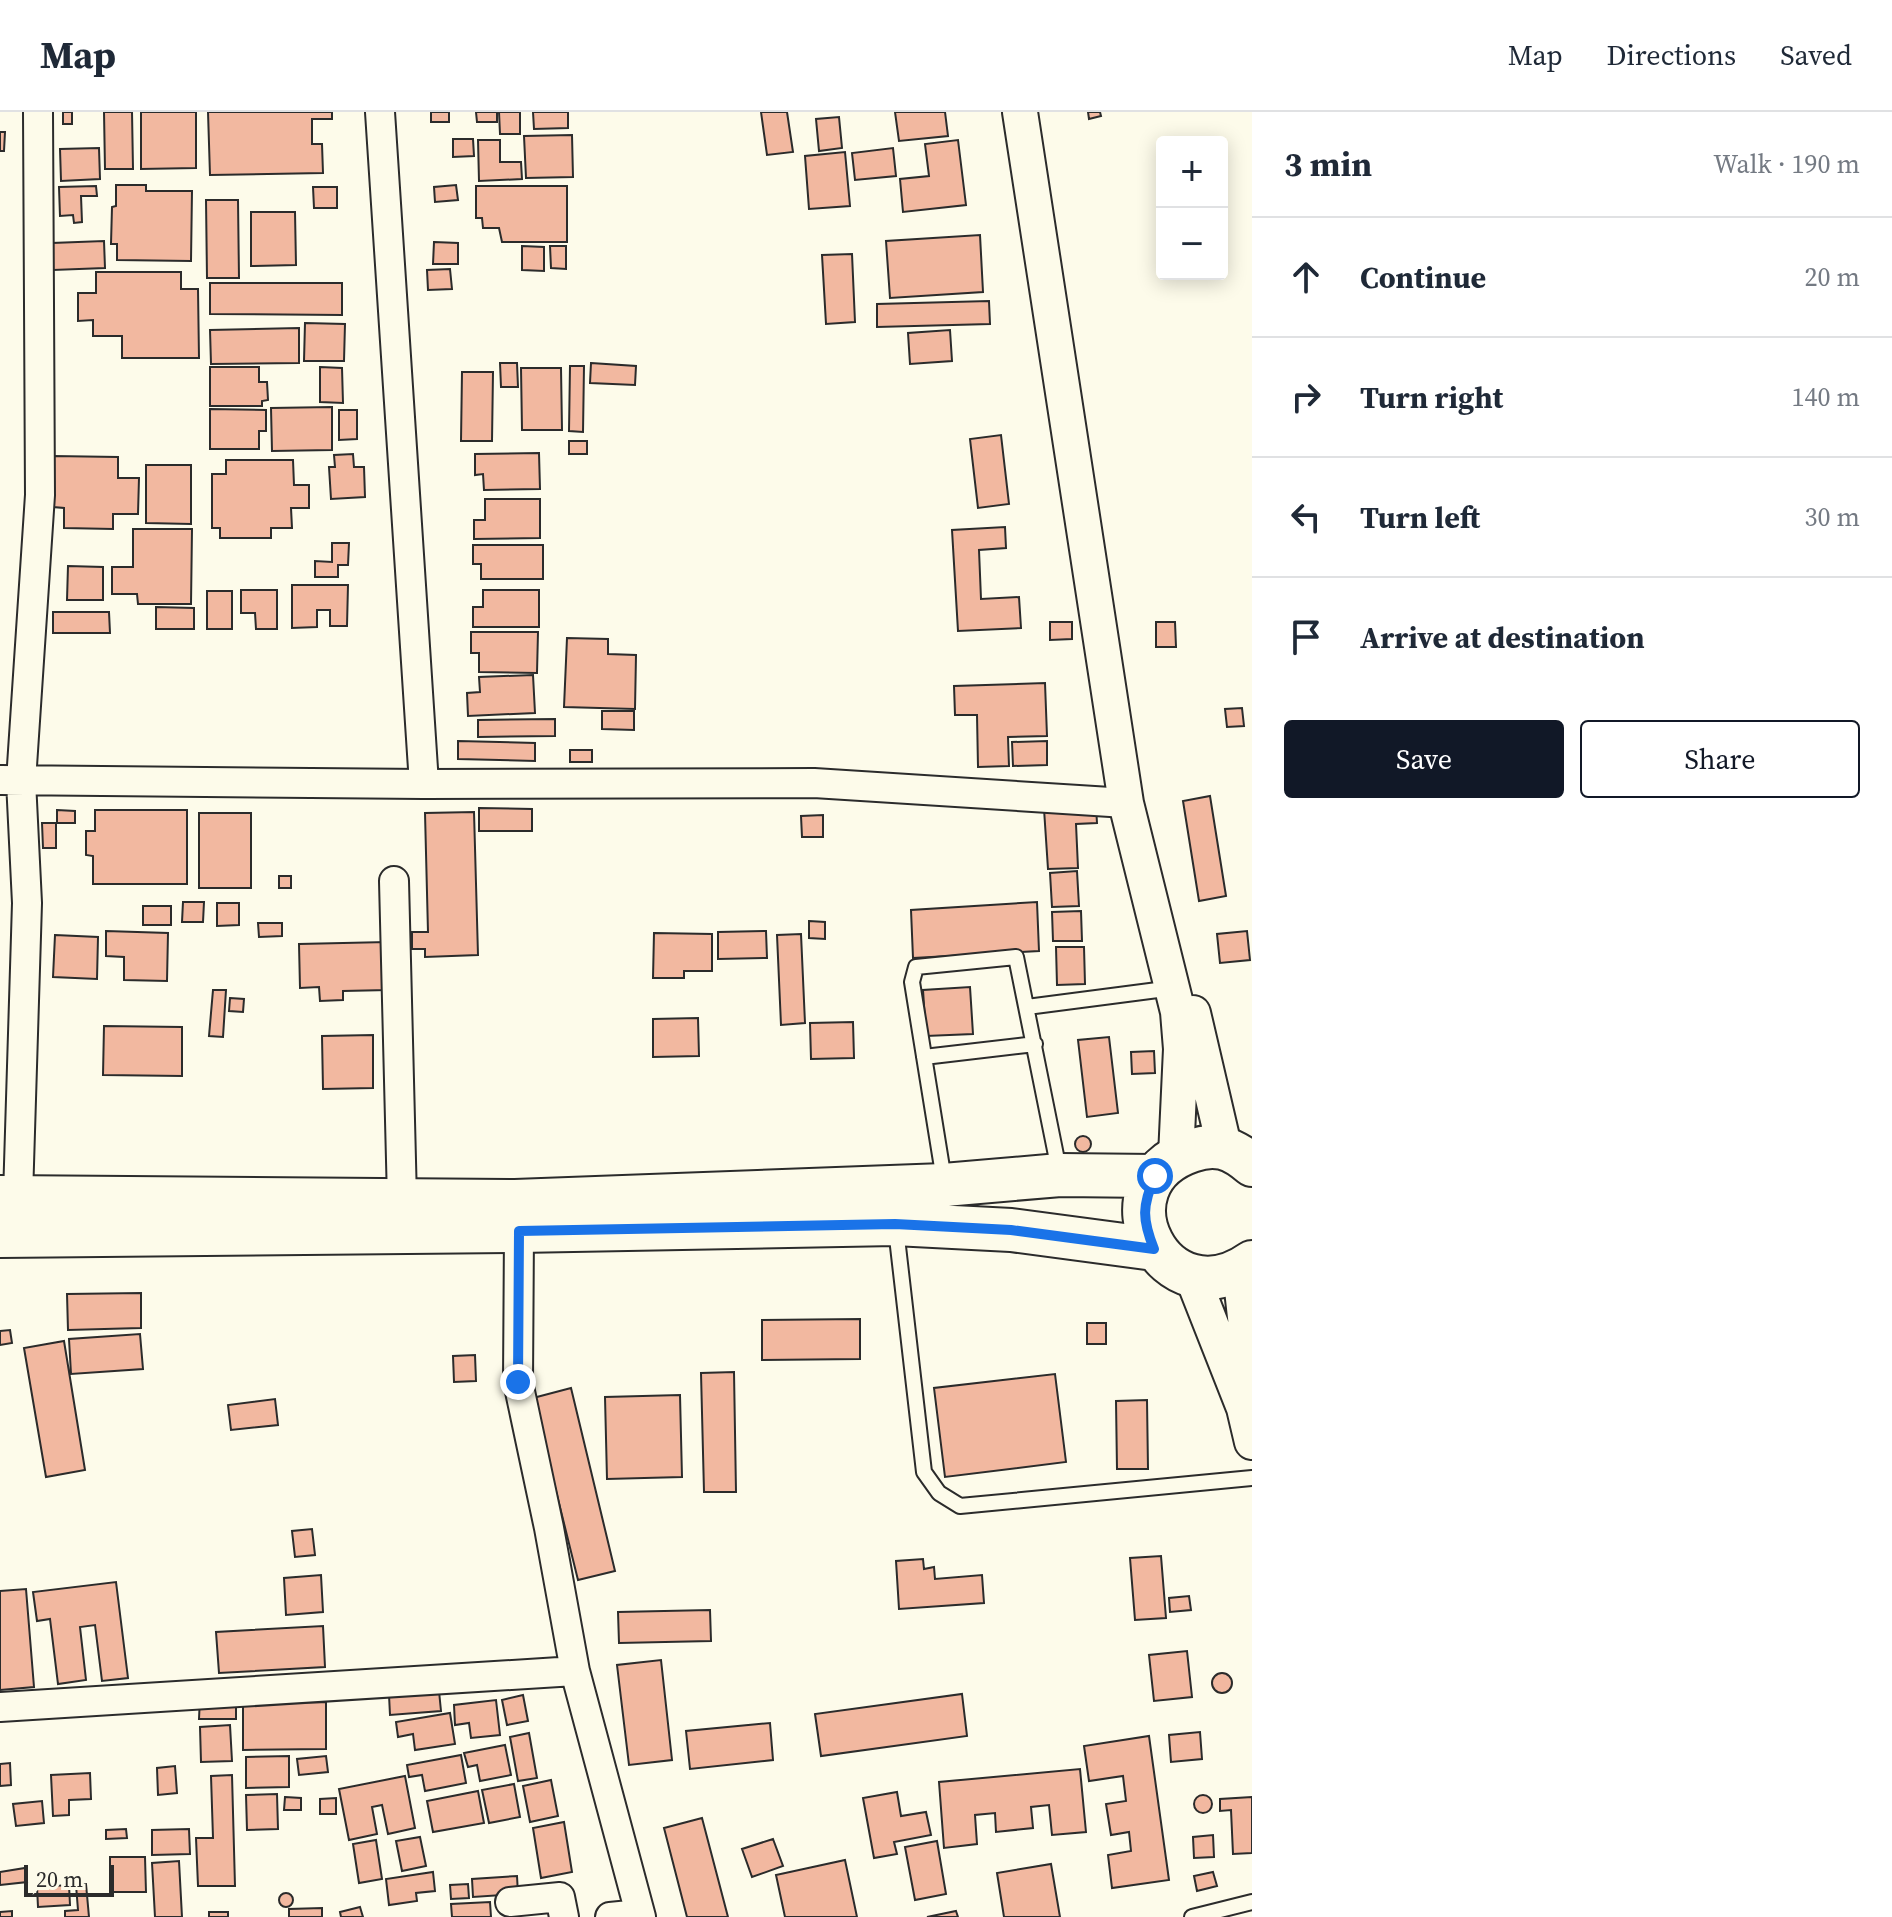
<!DOCTYPE html>
<html lang="en">
<head>
<meta charset="utf-8">
<style>
  :root { --surface:#fff; --page:#f6f6f7; --text:#1f2937; --muted:#747a83; --line:#e0e1e3; --accent:#111827 }
  body { margin:0; font-family:"Source Serif 4",serif; background:var(--page); color:var(--text) }
  .controls { position:absolute; right:24px; top:24px; display:grid; overflow:hidden; border-radius:8px; box-shadow:0 4px 20px #0003 }
  .controls button { width:72px; height:72px; display:grid; place-items:center; padding:0; border:0; border-bottom:2px solid var(--line); background:var(--surface); color:var(--text); font:40px sans-serif }
  .scale { position:absolute; left:24px; bottom:20px; width:90px; box-sizing:border-box; padding-left:8px; border:4px solid #2b2b2b; border-top:0; font-size:22px; line-height:28px; white-space:nowrap; color:#2b2b2b; -webkit-text-stroke:6px #fdfbea; paint-order:stroke }
  .stop { position:absolute; width:24px; height:24px; margin:-18px; border:6px solid #1a73e8; border-radius:50%; background:#fff }
  .stop.end { background:#1a73e8; border-color:#fff; box-shadow:0 2px 8px #0008 }
  .list { margin:0; padding:0; list-style:none }
  h2 { display:flex; justify-content:space-between; align-items:center; height:104px; margin:0; padding:0 32px; font-size:34px }
  h2 small { font-size:26px; font-weight:400; color:var(--muted) }
  .list li { display:grid; grid-template-columns:52px 1fr auto; gap:24px; align-items:center; box-sizing:border-box; height:120px; padding:0 32px; border-top:2px solid var(--line) }
  .list b { display:block; font-size:30px; white-space:nowrap }
  .list em { font-size:26px; font-style:normal; color:var(--muted) }
  .actions { display:flex; gap:16px; padding:24px 32px }
  .actions a { flex:1; padding:18px 0; border:2px solid var(--accent); border-radius:8px; text-align:center; font-size:28px; color:var(--accent) }
  .actions .main { background:var(--accent); color:#fff }
  .icon { flex:none; width:44px; height:44px; fill:none; stroke:currentColor; stroke-width:2; stroke-linecap:round; stroke-linejoin:round }
  .map { position:relative; flex:none; width:1252px; height:1805px; overflow:hidden }
  header { display:flex; align-items:center; gap:48px; box-sizing:border-box; height:112px; padding:0 40px; background:var(--surface); border-bottom:2px solid var(--line) }
  header strong { font-size:38px }
  nav { display:flex; gap:44px; margin-inline-start:auto; font-size:28px }
  main { display:flex }
  aside { flex:1; background:var(--surface) }
  .map>svg:first-child { display:block }
</style>
</head>
<body>
<header>
<strong>Map</strong>
<nav><a>Map</a><a>Directions</a><a>Saved</a></nav>
</header>
<main>
<div class="map">
<svg width="1252" height="1805" viewBox="0 0 1252 1805">
  <rect width="100%" height="100%" fill="#fdfbea"/>
  <!-- building -->
  <path fill="#f2b8a0" stroke="#2b2b2b" stroke-width="2" d="M63,0H72V12H63Z
    M104,0H132L133,57H105Z
    M141,0H196V56L141,57Z
    M208,0H332V7H312V32H322L323,61L210,63Z
    M431,0H449V10H431Z
    M476,0H497V10H477Z
    M499,0H520V22H500Z
    M533,0H568V16L534,17Z
    M761,0H787L793,40L767,43Z
    M895,0H945L948,24L899,29Z
    M1088,0H1100L1101,4L1089,7Z
    M839,5L842,36L819,39L816,7Z
    M0,20H5L4,39H0Z
    M572,23L573,65L526,66L524,24Z
    M453,27H473L474,44L453,45Z
    M478,28H500V50H521L522,67L479,69Z
    M958,28L966,93L903,100L900,67L929,64L925,32Z
    M99,36L100,67L61,69L60,37Z
    M893,36L896,64L855,68L852,41Z
    M845,40L850,94L809,97L805,44Z
    M116,73H146V79H192L191,149L117,148V132H111L112,95L116,94Z
    M456,73L458,88L435,90L434,75Z
    M96,74L97,84H81L82,110L74,111L73,103L60,104L59,75Z
    M476,74H567V130H502L499,116H483L482,106H476Z
    M313,75H337V96H314Z
    M206,88H238L239,166H207Z
    M251,100H295L296,153L251,154Z
    M980,123L983,180L890,186L886,129Z
    M104,129L105,156L53,158L52,131Z
    M434,130L458,131V152H433Z
    M522,134L544,135V159L522,158Z
    M550,134H566V157L551,156Z
    M852,142L855,210L826,212L822,143Z
    M450,157L452,177L428,178L427,158Z
    M96,160H181V177H198L199,246H122V224H93V208L78,209V181H96Z
    M210,171H342V203L210,202Z
    M989,189L990,212L877,215V192Z
    M305,211L345,212L344,249H304Z
    M299,216V251L211,252L210,218Z
    M950,218L952,249L910,252L908,221Z
    M500,251H517L518,275H501Z
    M591,251L636,254L635,273L590,271Z
    M570,254H584L583,320L569,319Z
    M210,255H259V270H267L268,288L262,289V294H210Z
    M320,255L342,256L343,291L320,290Z
    M521,256H561L562,318H522Z
    M462,260H493L492,329H461Z
    M332,295V338L272,339L271,296Z
    M210,297L266,298V319H259V337H210Z
    M339,298H357V327L339,328Z
    M1001,323L1009,392L978,396L970,327Z
    M569,329H587V342H569Z
    M539,341L540,377L484,378L483,362L475,363V342Z
    M353,342L354,355H364L365,385L331,387L329,355H335L334,343Z
    M53,344L118,345V366H139L138,402H113V417L64,416V396L53,395Z
    M226,348H293L294,373H309V396H291L292,416H271V426H220V416H212V362H226Z
    M146,353H191V412L146,411Z
    M485,387H540V426L474,427V408H485Z
    M1005,415L1006,436L979,438L981,487L1019,485L1021,516L958,519L952,418Z
    M133,417H192L191,492H138L137,482H112V455H133Z
    M332,431H349L348,453H338V465H315V449L332,450Z
    M473,433H543V467H481V452H473Z
    M68,454L103,455V488H67Z
    M292,473H348L347,514H330V498H317V515L292,516Z
    M241,478H277V517H256L255,501H241Z
    M483,478H539V515H473V495H483Z
    M207,479H232V517H207Z
    M156,495L194,496V517H156Z
    M53,500H109L110,521H53Z
    M1050,510H1072V527L1050,528Z
    M1156,510H1175L1176,535H1156Z
    M471,520H538L537,561L479,560V541H471Z
    M567,526L608,527V542L636,543L635,597L564,595Z
    M533,563L535,601L468,604L467,581L480,580L479,565Z
    M1045,571L1047,624L1008,625L1009,654L978,655L977,603H955L954,574Z
    M1242,596L1244,614L1227,615L1225,597Z
    M602,599H634V618L602,617Z
    M555,607V624L478,625V608Z
    M458,629L535,631V649L458,647Z
    M1047,629V653L1013,654L1012,630Z
    M570,638H592V650H570Z
    M1210,684L1226,784L1199,789L1183,689Z
    M1096,694L1097,711L1076,712L1078,756L1048,757L1044,697Z
    M479,696L532,697V719H479Z
    M57,698L75,699V711H57Z
    M95,698H187V772H93V744L86,743V719H95Z
    M474,700L478,843L425,845V837H412V820H428L425,701Z
    M199,701H251V776H199Z
    M823,703V725H802L801,704Z
    M42,711H56V736H43Z
    M1077,759L1079,794L1052,795L1050,761Z
    M279,764H291V776H279Z
    M183,790H204L203,810H182Z
    M1037,790L1039,839L913,846L911,798Z
    M217,791H239V813L217,814Z
    M143,794H171V813H143Z
    M1081,799L1082,829H1053L1052,800Z
    M809,809L825,810V827L809,826Z
    M258,811H282V824L259,825Z
    M106,819L168,821L167,869L124,868V845L106,844Z
    M766,819L767,846L718,847V820Z
    M1247,819L1250,848L1220,851L1217,822Z
    M654,821L712,822V859H684V866H653Z
    M801,822L805,911L781,913L777,823Z
    M55,823L98,825L97,867L53,865Z
    M387,830L388,878L343,879V888L320,889L319,875L300,876L299,832Z
    M1056,835H1084L1085,872L1057,873Z
    M970,875L973,922L926,924L923,878Z
    M213,878H226L223,925L209,924Z
    M230,886L244,887L243,900L229,899Z
    M698,906L699,944L653,945V907Z
    M853,910L854,946L811,947L810,911Z
    M104,914L182,915V964L103,963Z
    M373,923V976L323,977L322,924Z
    M1109,925L1118,1001L1087,1005L1078,928Z
    M1154,939L1155,961L1132,962L1131,940Z
    M1075 1032a8 8 0 1 1 16 0a8 8 0 1 1-16 0Z
    M141,1181V1216L68,1218L67,1182Z
    M860,1207V1247L762,1248V1208Z
    M1087,1211H1106V1232H1087Z
    M10,1218L12,1231L0,1233V1219Z
    M140,1222L143,1257L71,1262L69,1227Z
    M64,1229L85,1358L46,1365L24,1236Z
    M475,1243L476,1269L454,1270L453,1244Z
    M734,1260L736,1380H704L701,1261Z
    M1055,1262L1066,1350L945,1365L934,1276Z
    M571,1276L615,1459L578,1468L533,1286Z
    M680,1283L682,1365L607,1367L605,1285Z
    M275,1287L278,1313L231,1318L228,1293Z
    M1147,1288L1148,1357H1117L1116,1289Z
    M312,1417L315,1443L295,1445L292,1419Z
    M1161,1444L1166,1506L1135,1508L1130,1446Z
    M923,1447L924,1457L934,1455L935,1467L982,1463L984,1491L899,1497L896,1449Z
    M321,1463L323,1500L286,1503L284,1466Z
    M116,1470L128,1566L102,1569L95,1513L80,1515L86,1568L58,1572L50,1507L37,1509L33,1480Z
    M26,1477L34,1575L0,1578V1479Z
    M1189,1484L1191,1498L1170,1500L1169,1486Z
    M710,1498L711,1529L619,1531L618,1500Z
    M323,1514L325,1555L219,1561L216,1520Z
    M1187,1539L1192,1585L1154,1589L1149,1543Z
    M661,1548L672,1648L629,1653L617,1553Z
    M1212 1571a10 10 0 1 1 20 0a10 10 0 1 1-20 0Z
    M439,1579L441,1599L390,1603L389,1583Z
    M962,1582L967,1624L821,1644L815,1602Z
    M523,1583L528,1609L507,1613L502,1588Z
    M200,1585H236V1607H199Z
    M496,1588L500,1623L471,1626L469,1611L455,1613L454,1593Z
    M326,1590V1637L243,1638V1591Z
    M450,1601L455,1632L415,1638L413,1622L398,1625L396,1610Z
    M770,1611L773,1648L690,1657L686,1619Z
    M230,1613L232,1649L201,1650L200,1615Z
    M1200,1620L1202,1647L1171,1650L1169,1623Z
    M529,1621L537,1666L518,1669L510,1625Z
    M1149,1624L1169,1768L1112,1776L1108,1743L1131,1739L1129,1720L1111,1723L1106,1692L1126,1689L1123,1664L1089,1669L1084,1634Z
    M505,1633L511,1663L480,1669L477,1653L468,1655L464,1641Z
    M461,1643L466,1671L425,1679L422,1663L409,1665L407,1653Z
    M289,1644V1675L246,1676V1645Z
    M326,1644L328,1660L299,1663L297,1647Z
    M10,1651L11,1673L0,1674V1652Z
    M175,1654L177,1681L158,1683L157,1656Z
    M1080,1657L1086,1720L1052,1723L1049,1693L1031,1695L1033,1716L996,1720L995,1701L975,1703L977,1732L944,1736L939,1670Z
    M90,1661L91,1687L69,1688V1703L53,1704L51,1663Z
    M232,1663L235,1774H198L196,1726H213L211,1664Z
    M405,1664L415,1716L388,1722L382,1693L372,1695L377,1722L349,1728L339,1677Z
    M551,1668L558,1704L530,1710L523,1674Z
    M514,1672L520,1705L489,1711L482,1678Z
    M478,1679L484,1711L433,1720L427,1689Z
    M897,1680L901,1704L926,1700L931,1723L894,1730L897,1742L874,1746L863,1686Z
    M277,1682L278,1717L247,1718L246,1683Z
    M1194 1692a9 9 0 1 1 18 0a9 9 0 1 1-18 0Z
    M285,1685L301,1686V1698H284Z
    M1252,1685V1741L1233,1742L1231,1698L1220,1699V1687Z
    M336,1686V1702H320V1687Z
    M42,1689L44,1711L16,1714L13,1692Z
    M702,1706L728,1805H687L664,1716Z
    M564,1710L572,1760L541,1766L533,1716Z
    M126,1717L127,1726L106,1727V1718Z
    M189,1717L190,1742L152,1743V1718Z
    M1213,1723L1214,1745L1194,1746L1193,1725Z
    M420,1725L426,1754L402,1759L396,1729Z
    M773,1727L783,1754L752,1765L742,1737Z
    M376,1728L382,1767L359,1771L353,1732Z
    M937,1729L946,1782L915,1788L905,1735Z
    M110,1745H145L146,1780H110Z
    M845,1748L857,1805H785L776,1763Z
    M179,1749L182,1805H155L152,1751Z
    M1051,1752L1060,1805H1004L997,1761Z
    M25,1756L27,1770L0,1773V1760Z
    M433,1760L435,1779L416,1781L417,1789L389,1793L386,1767Z
    M1213,1760L1217,1774L1197,1779L1194,1764Z
    M517,1764L518,1782L473,1785L472,1767Z
    M86,1772L89,1805H65V1799L78,1798L76,1773Z
    M468,1772L469,1786L451,1787L450,1773Z
    M69,1773L70,1793L38,1795L37,1775Z
    M279 1788a7 7 0 1 1 14 0a7 7 0 1 1-14 0Z
    M490,1790L491,1805H452L451,1792Z
    M360,1795L363,1805H341L340,1800Z
    M322,1796V1805H289V1797Z
    M12,1799V1805H0V1800Z
    M956,1799L958,1805H927Z
    M209,1800H228V1805H209Z"/>
  <g fill="none" stroke-linecap="round" stroke-linejoin="round">
    <defs>
      <path id="service" d="M1027,895L1173,876
        M924,945L1035,932
        M944,1068L912,870L916,855L1016,845L1059,1058
        M896,1117L924,1360L939,1381L960,1394L1252,1366
        M1192,1805L1252,1790"/>
      <path id="minor" d="M380,0L424,672
        M0,668L424,672L814,671L1126,691
        M394,769L402,1088
        M18,1085L27,791L21,669L40,383L38,0
        M519,1119L518,1270L549,1416L575,1559L641,1805
        M0,1595L575,1559
        M510,1790L560,1785L564,1805
        M610,1805L640,1802"/>
      <path id="tertiary" d="M1020,0L1126,691L1178,900L1181,937L1176,1044
        M1193,901L1224,1034
        M1240,1159L1249,1242L1244,1292
        M1192,1164L1244,1296L1252,1330"/>
      <path id="primary" d="M1252,1053C1232,1036 1216,1030 1191,1039C1094,1072 1164,1212 1252,1150
        M0,1085L515,1089L944,1073L1060,1063L1155,1064
        M0,1124L519,1119L895,1112L1011,1118L1154,1137"/>
    </defs>
    <!-- service casing -->
    <use href="#service" stroke="#2b2b2b" stroke-width="18"/>
    <!-- minor casing -->
    <use href="#minor" stroke="#2b2b2b" stroke-width="32"/>
    <!-- tertiary casing -->
    <use href="#tertiary" stroke="#2b2b2b" stroke-width="38"/>
    <!-- primary casing -->
    <use href="#primary" stroke="#2b2b2b" stroke-width="46"/>
    <!-- service -->
    <use href="#service" stroke="#fdfbea" stroke-width="14"/>
    <!-- minor -->
    <use href="#minor" stroke="#fdfbea" stroke-width="28"/>
    <!-- tertiary -->
    <use href="#tertiary" stroke="#fdfbea" stroke-width="34"/>
    <!-- primary -->
    <use href="#primary" stroke="#fdfbea" stroke-width="42"/>
  </g>
  <g fill="none" stroke-linecap="round" stroke-linejoin="round">
    <!-- route -->
    <path stroke="#1a73e8" stroke-width="10" d="M518,1270L519,1119L895,1112L1011,1118L1154,1137C1142,1107 1142,1094 1155,1064"/>
  </g>
</svg>
<div class="controls">
<button>+</button>
<button>−</button>
</div>
<div class="scale">20 m</div>
<div class="stop" style="left:1155px;top:1064px"></div>
<div class="stop end" style="left:518px;top:1270px"></div>
</div>
<aside>
<h2>3 min<small>Walk · 190 m</small></h2>
<ul class="list">
<li><svg class="icon" aria-label="ahead" viewBox="0 0 24 24"><path d="M12 20V5M6 11l6-6 6 6"/></svg><div><b>Continue</b></div><em>20 m</em></li>
<li><svg class="icon" aria-label="right" viewBox="0 0 24 24"><path d="M7 20v-9h11M14 6l5 5-5 5"/></svg><div><b>Turn right</b></div><em>140 m</em></li>
<li><svg class="icon" aria-label="left" viewBox="0 0 24 24"><path d="M17 20v-9H6M10 6l-5 5 5 5"/></svg><div><b>Turn left</b></div><em>30 m</em></li>
<li><svg class="icon" aria-label="arrive" viewBox="0 0 24 24"><path d="M6 21V4h12l-3 4 3 4H6"/></svg><div><b>Arrive at destination</b></div></li>
</ul>
<div class="actions"><a class="main">Save</a><a>Share</a></div>
</aside>
</main>
</body>
</html>
